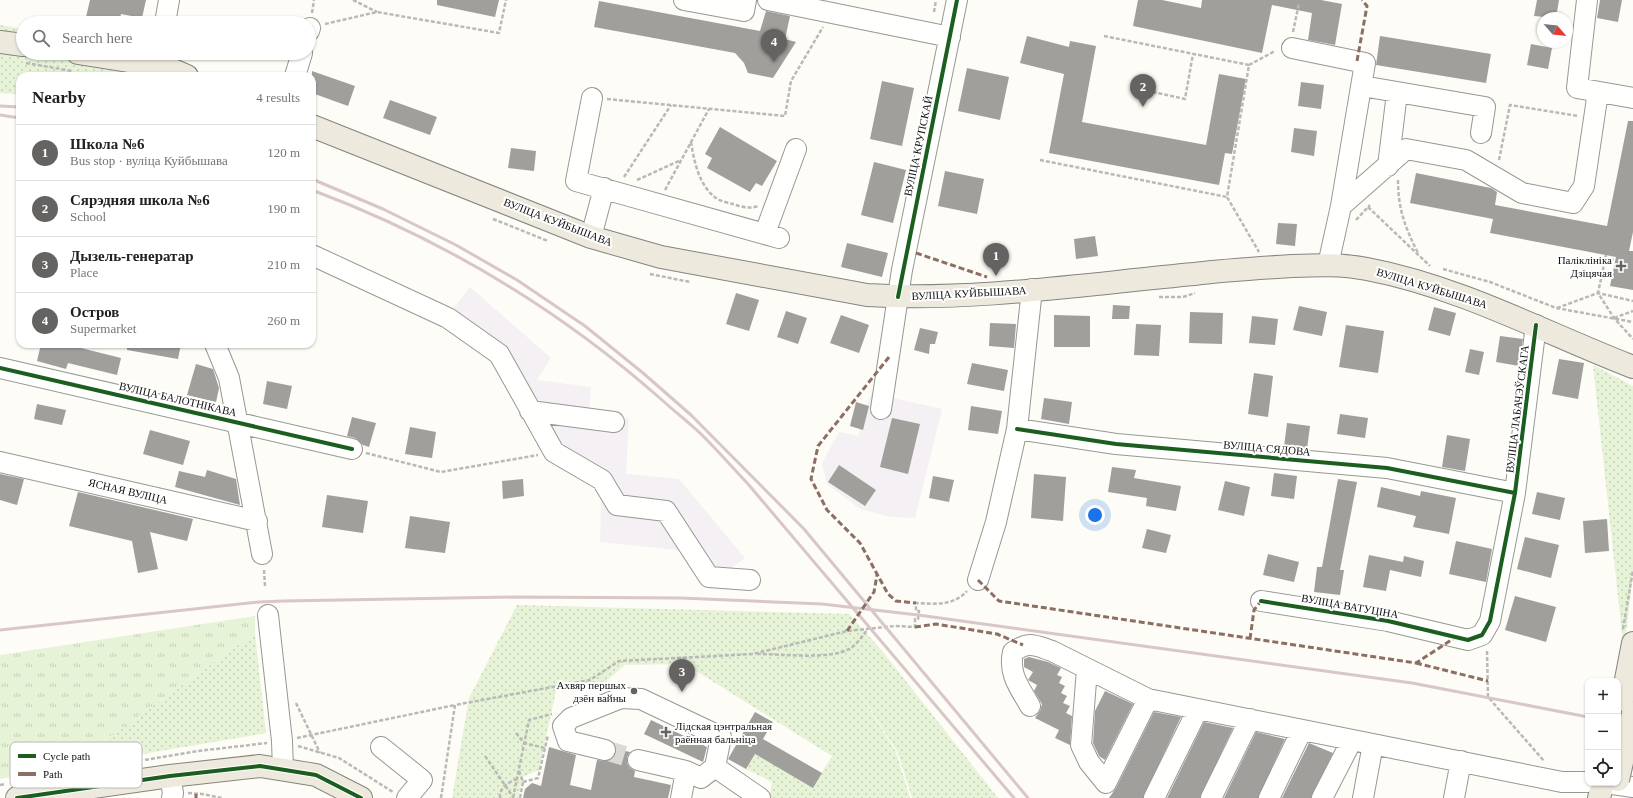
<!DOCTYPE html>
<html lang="en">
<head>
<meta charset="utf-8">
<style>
  :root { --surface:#fff; --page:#f2f2f2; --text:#202124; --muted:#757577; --line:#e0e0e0; --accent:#646362 }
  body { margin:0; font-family:Georgia,serif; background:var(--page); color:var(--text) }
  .controls { position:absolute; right:12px; bottom:12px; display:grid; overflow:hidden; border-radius:8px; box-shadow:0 1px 3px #0004 }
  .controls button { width:36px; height:36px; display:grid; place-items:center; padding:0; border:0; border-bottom:1px solid var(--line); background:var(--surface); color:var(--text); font:20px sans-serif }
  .compass { position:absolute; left:1537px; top:12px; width:36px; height:36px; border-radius:50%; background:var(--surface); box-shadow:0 1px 3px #0004; rotate:118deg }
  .you { position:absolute; left:1095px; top:515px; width:14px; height:14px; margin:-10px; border:3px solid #fff; border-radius:50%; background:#1a73e8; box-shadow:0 0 0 6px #1a73e833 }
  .badge { display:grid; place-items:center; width:26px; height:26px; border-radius:50%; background:var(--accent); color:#fff; font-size:13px; font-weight:700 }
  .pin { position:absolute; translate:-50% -33px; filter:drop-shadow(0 1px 2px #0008) }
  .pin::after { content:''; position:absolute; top:21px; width:14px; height:12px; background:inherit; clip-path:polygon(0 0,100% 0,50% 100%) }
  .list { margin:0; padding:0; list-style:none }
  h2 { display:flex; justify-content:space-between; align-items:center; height:52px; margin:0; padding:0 16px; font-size:17px }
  h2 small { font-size:13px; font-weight:400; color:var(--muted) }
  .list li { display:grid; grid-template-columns:26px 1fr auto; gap:12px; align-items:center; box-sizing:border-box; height:56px; padding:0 16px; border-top:1px solid var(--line) }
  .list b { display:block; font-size:15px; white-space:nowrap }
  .list p { margin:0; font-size:13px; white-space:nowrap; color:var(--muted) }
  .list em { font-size:13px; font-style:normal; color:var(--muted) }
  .icon { flex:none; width:22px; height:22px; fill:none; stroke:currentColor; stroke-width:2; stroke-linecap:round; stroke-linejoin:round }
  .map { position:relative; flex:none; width:1633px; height:798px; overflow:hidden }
  .search { position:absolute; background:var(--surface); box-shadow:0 1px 3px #0004; left:16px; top:16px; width:300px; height:44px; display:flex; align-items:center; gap:10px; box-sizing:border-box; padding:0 14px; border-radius:22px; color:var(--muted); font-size:15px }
  .panel { position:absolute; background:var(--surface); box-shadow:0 1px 3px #0004; left:16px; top:72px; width:300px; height:276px; border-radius:12px }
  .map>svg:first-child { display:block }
</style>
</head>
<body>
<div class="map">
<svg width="1633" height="798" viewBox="0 0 1633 798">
  <defs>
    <pattern id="grass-dots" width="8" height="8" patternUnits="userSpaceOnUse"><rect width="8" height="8" fill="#e7f3d7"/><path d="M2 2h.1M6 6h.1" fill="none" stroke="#c5cfb8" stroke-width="1.8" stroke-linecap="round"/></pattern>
    <pattern id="park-tufts" width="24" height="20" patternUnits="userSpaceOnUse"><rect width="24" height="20" fill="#e7f3d7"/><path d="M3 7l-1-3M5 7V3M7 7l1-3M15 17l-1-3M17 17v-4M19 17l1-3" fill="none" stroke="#c5cfb8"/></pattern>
  </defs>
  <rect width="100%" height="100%" fill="#fdfcf7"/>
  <!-- industrial -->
  <path fill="#f5f0f3" d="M470,287L551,358L537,380L591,387L589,415L629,418L626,474L679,479L745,558L712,582L686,551L600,542L602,468L558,446L516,363L452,310Z
    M871,393L942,409L915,518L891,517L860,509L827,484L822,463L839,432L858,436Z"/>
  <!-- grass -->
  <path fill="url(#grass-dots)" d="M0,25L23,29V53H155L150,76H20V94L0,93Z
    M1593,365L1633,386V574L1624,652Z
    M517,605L849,614L883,652L998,798H912L898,753L849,676L896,752L910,798H769L772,782L746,769L755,754L813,787L832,756L685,664L625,665L604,683L556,691L539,770L523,777L518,798H452L469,698Z
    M255,633L266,733L67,767Z"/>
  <!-- park -->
  <path fill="url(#park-tufts)" d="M255,616V633L67,767L0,779V655Z"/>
  <!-- building -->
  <path fill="#a19f9c" d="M90,0H146L142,18L121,14L119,23L86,17Z
    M437,0H499L495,17L437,5Z
    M1138,0H1162L1201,8L1202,0H1273L1262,53L1133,26Z
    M1273,0H1321L1342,4L1335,45L1308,40L1312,13L1272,5Z
    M1537,0H1559L1556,18L1534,16Z
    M1600,0H1622L1618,22L1597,18Z
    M599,1L760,31L766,11L790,16L785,39L796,42L773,78L748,73L744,63L735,53L594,27Z
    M1027,36L1069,47L1070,41L1096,46L1082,122L1206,145L1219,74L1246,79L1232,154L1225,153L1219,185L1049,153L1064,74L1020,63Z
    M1380,36L1491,54L1486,83L1376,65Z
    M1531,44L1552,48L1548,69L1527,65Z
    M967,68L1009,77L1000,120L958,111Z
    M312,71L355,86L348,106L312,93Z
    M882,81L914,88L902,146L870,139Z
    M1301,82L1324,85L1321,109L1298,106Z
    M390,100L437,117L430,135L383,118Z
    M1628,121H1633V232L1629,251H1633V290L1610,286L1616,257L1490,233L1493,219L1410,203L1416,173L1491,188L1497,192L1495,205L1607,226Z
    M720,127L777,161L762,186L756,183L750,192L707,168L712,158L705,154Z
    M1294,128L1317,131L1314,156L1291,152Z
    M511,148L536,151L534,171L508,168Z
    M874,162L906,170L893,223L861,215Z
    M945,171L984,179L977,214L938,206Z
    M1278,223L1297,224L1295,246L1276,244Z
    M1095,236L1098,256L1076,259L1074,239Z
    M847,243L888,253L882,277L841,267Z
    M736,293L759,300L749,331L726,324Z
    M1113,305L1130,306L1129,319H1112Z
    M1299,306L1327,312L1322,336L1293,330Z
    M1434,307L1456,313L1450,336L1428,330Z
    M786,311L807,318L798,344L777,337Z
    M1190,312L1223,313L1222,344L1189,343Z
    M841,315L869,325L859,353L830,343Z
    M1054,315L1090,316V347H1054Z
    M1252,316L1278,319L1275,345L1249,343Z
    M990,323L1016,324L1014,348L989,346Z
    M1136,324L1161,325L1159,356L1134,355Z
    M1346,325L1384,331L1378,373L1339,367Z
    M920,328L938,332L935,344H930L929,354L914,350Z
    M1500,336L1523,339L1519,366L1496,362Z
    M41,344H73V346L121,358L117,375L68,363L66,369L37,361Z
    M127,344H181L178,359L127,350Z
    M1470,349L1484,352L1479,375L1465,372Z
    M1559,359L1584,363L1578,399L1552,394Z
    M972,363L1008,370L1004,391L967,384Z
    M196,364L213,369L219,388L216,402L187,395Z
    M1254,373L1273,376L1268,417L1248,414Z
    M267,381L292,386L287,409L263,404Z
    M1044,398L1072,402L1069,424L1041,419Z
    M856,402L869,406L863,430L850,426Z
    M37,404L66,410L62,425L34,419Z
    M971,406L1002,411L998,434L968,430Z
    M1340,414L1368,418L1365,438L1337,434Z
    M352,417L376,423L369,447L363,445L355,438L347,436Z
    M892,418L920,424L908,474L880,467Z
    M1287,423L1310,426L1307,449L1284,447Z
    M410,427L436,432L432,458L405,454Z
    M150,430L190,441L183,465L143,454Z
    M1447,435L1470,439L1465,471L1442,467Z
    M839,465L876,490L865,506L828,482Z
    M1112,467L1136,470L1134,478L1181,486L1176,511L1146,506L1147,498L1108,492Z
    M207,470L236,479L240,505L175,487L179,471L205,477Z
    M1274,473L1297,476L1294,499L1271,496Z
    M0,474L24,479L17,505L0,500Z
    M1034,474L1066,477L1063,521L1031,518Z
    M933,476L954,480L949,502L929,498Z
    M523,479L524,496L503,499L502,481Z
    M1338,479L1357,482L1340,570H1344L1340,595L1314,592L1317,567H1322Z
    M1225,481L1250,487L1244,516L1218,510Z
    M1381,487L1420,496L1421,491L1456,498L1449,534L1413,527L1416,516L1377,507Z
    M78,492L193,519L187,541L150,532L158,569L138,573L132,541L69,526Z
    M1537,492L1565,498L1560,520L1532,514Z
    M327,495L368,501L363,533L322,527Z
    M410,516L450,522L445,553L405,548Z
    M1607,519L1609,551L1585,553L1583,521Z
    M1147,529L1171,535L1166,553L1142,548Z
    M1525,537L1559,545L1551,578L1517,569Z
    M1456,541L1492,549L1486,582L1449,574Z
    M1268,554L1299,562L1294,582L1263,575Z
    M1369,555L1403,562L1404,556L1424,561L1421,577L1390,570L1386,591L1363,587Z
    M1515,596L1556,607L1546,642L1505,630Z
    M1029,657L1048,662L1061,668L1057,675L1062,677L1059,683L1065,686L1061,693L1067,696L1063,703L1070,706L1066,713L1072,716L1070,745L1055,738L1059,730L1035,718L1040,711L1042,704L1034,691L1037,685L1028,680L1033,672L1024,667V659Z
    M1105,691L1133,704L1105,760L1099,756L1093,743L1095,711Z
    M755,712L773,722L763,739L822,773L813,788L755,754L746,769L728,759Z
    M1154,712L1181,717L1143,798H1109L1116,788Z
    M651,720L707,747L703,762L644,734Z
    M1204,722L1233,728L1200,798H1167Z
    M1256,732L1285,739L1258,798H1224Z
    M1309,743L1333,753L1311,798H1282Z
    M549,747L576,755L570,785L591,790L597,760L609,761L614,758L616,749L630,752L627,757V763L630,768L635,771L634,777L671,785L668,798H523L525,789L532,783L541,786Z"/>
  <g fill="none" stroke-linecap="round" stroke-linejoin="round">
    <!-- minor-tunnel -->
    <path stroke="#dad9d4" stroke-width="20" stroke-dasharray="20 10" stroke-linecap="butt" d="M605,750L638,760"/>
    <defs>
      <path id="minor" d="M684,0L744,11L746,0
        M768,0L950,37
        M1587,0L1577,88L1633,98
        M165,23L169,0
        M309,31L310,28
        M1292,48L1365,63L1341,206L1328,265
        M164,53L166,67
        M295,76L302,53
        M1362,86L1485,107L1481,133
        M592,98L576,181L779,238
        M1388,166L1397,93
        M1341,206L1406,149L1466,160L1522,193L1573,203L1584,186L1598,92
        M765,233L796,149
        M591,237L604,188
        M312,255L448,318L499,354L554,452L602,480L617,505L666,511L709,577L750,580
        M215,344L229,378L262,554
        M0,368L352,449
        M881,409L902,270L957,0
        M530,411L614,422
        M1017,429L1116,444L1387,468L1515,493
        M0,462L257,521
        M978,580L996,522L1017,429L1032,289
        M1261,601L1388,621L1468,640L1482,635L1490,621L1515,493L1536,325
        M268,615L282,741L283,769
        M1087,669L1081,745L1089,762L1106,783L1148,699
        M1030,706C1020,688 1008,674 1013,652C1029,641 1034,645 1052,651L1148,699L1562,782H1588
        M381,747L422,780L407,798
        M605,750L568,741L563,726L571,718L621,698L641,699L721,737L715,767L701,778L686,771L681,798
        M638,760L686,771
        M715,767L760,798
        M170,776L173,793L172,798
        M1606,783L1633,787
        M1154,798L1198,709
        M1211,798L1250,719
        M1269,798L1302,730
        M1322,798L1352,740
        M1363,798L1373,744
        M1454,798L1461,761"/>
      <path id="major" d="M0,42L23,45
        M78,53L166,67L187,76
        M312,126L591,237L661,257L867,295C976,301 1086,284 1194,274C1227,270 1259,268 1292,266C1317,265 1342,264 1367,269C1461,287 1545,333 1633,367
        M1618,721L1633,643
        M17,798L170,776L260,766L316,775L361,798
        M1599,798L1603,783"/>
    </defs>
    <!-- minor casing -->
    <use href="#minor" stroke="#979795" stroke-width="22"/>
    <!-- major casing -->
    <use href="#major" stroke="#858482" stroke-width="24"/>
    <!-- path -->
    <path stroke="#b9b9b8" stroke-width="2.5" stroke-dasharray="4 2" stroke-linecap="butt" d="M353,0L377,12
      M934,12L936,0
      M312,13L314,0
      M325,24L377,12L499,33L506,0
      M1293,32L1299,3
      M1104,36L1249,65L1227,197L1259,252
      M26,63L72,71
      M1249,65L1275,51
      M1135,88L1185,99L1193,54
      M607,99L785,116L791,81L823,27
      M691,142C694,161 699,186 716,198C720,201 728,203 733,204C741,207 750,209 758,206
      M1040,160L1227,197
      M1499,160L1510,105L1578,116
      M624,177L671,105
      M637,180L681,160
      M1398,180C1398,209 1405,227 1418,253
      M665,190L709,109
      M1368,207L1430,266
      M493,219L548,241
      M1356,220L1370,205
      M1606,255L1598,293L1614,318L1633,339
      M1605,260L1612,261L1613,256
      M1443,269L1490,282L1556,308L1633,322
      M650,274L690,282
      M1159,297H1183L1195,293
      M1557,308L1598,293L1633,301
      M1614,318L1633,311
      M366,453L441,472L538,455
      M264,570L265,586
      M1623,629L1633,570
      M1487,651L1488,697L1544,761
      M757,654C780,654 830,660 849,649C857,645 862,636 868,629
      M296,703L320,753
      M516,733L524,743L545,748
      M297,738L455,705
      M298,746L339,758L393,792
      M485,756L513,797
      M145,760L198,751L267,743
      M519,771L523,782L520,798
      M523,782L538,778L548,735
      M0,785L6,784
      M188,793L202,794L222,798
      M441,798L455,705L590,680L619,661L753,654L847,631L895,626L915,627V619H918L919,611H916V603C936,604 953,606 967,591
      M500,798C499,788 508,782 517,779
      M513,798L529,720L552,714"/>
    <!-- minor -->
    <use href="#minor" stroke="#fffffe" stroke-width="20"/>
    <!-- major -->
    <use href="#major" stroke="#ede9dc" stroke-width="22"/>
    <!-- rail -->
    <path stroke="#d9c6c7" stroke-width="3" d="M0,106L20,107
      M0,115L20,118
      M312,179L383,209L456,245L517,280L585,326L643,373L691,415L804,529L1028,798
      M312,190C440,238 559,309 662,400C675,412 690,423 703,436C718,451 733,468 748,484L1014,798
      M0,630L259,602L284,601L516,597L681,598L822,604L918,615L1412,683L1588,717
      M1618,723L1633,726"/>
    <defs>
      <path id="major-bridge" d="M1618,780L1633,713"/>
    </defs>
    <!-- major-bridge casing -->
    <use href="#major-bridge" stroke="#858482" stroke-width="24" stroke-linecap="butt"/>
    <!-- major-bridge -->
    <use href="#major-bridge" stroke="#ede9dc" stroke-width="22"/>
    <!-- quiet -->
    <path stroke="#8d6e63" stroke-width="3" stroke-dasharray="6 3" stroke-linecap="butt" d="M1357,61L1367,6L1362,0
      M916,253L987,277
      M889,357L818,446L811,479L827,510L860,543L888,594L896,601L916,603
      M978,580L999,601L1416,663L1456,637
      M915,627L936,624L997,634L1023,645
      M847,631L874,592L877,575
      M1250,639L1254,610L1261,601
      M1416,663L1488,681
      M196,798V794"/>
    <defs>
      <path id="cycleway" d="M898,297L957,0
        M0,368L352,449
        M1017,429L1116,444L1387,468L1515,493
        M1261,601L1388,621L1468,640L1482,635L1490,621L1515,493L1536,325
        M17,798L170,776L260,766L316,775L361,798"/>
    </defs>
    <!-- cycleway casing -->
    <use href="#cycleway" stroke="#fff" stroke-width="6"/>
    <!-- cycleway -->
    <use href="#cycleway" stroke="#1b5e20" stroke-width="4"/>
  </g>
  <!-- markers -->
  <g fill="#646362" stroke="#fff" stroke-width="1.5">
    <path d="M1619 260h4v4h4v4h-4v4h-4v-4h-4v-4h4z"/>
    <circle cx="634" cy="691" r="4"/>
    <path d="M664 726h4v4h4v4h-4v4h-4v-4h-4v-4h4z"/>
  </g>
  <g text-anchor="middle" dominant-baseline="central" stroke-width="4" stroke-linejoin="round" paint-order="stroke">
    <!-- street labels -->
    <g font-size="11" fill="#111" stroke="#fff">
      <text transform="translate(918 146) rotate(-78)">ВУЛІЦА КРУПСКАЙ</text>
      <text transform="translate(558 222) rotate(21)">ВУЛІЦА КУЙБЫШАВА</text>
      <text transform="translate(1432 288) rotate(17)">ВУЛІЦА КУЙБЫШАВА</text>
      <text transform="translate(969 293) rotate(-3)">ВУЛІЦА КУЙБЫШАВА</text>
      <text transform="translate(178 399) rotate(13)">ВУЛІЦА БАЛОТНІКАВА</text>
      <text transform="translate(1517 409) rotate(-83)">ВУЛІЦА ЛАБАЧЭЎСКАГА</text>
      <text transform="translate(1267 448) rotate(5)">ВУЛІЦА СЯДОВА</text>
      <text transform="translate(128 491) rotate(13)">ЯСНАЯ ВУЛІЦА</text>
      <text transform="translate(1350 606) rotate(10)">ВУЛІЦА ВАТУЦІНА</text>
    </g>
    <!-- poi labels -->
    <g font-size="11" fill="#111" stroke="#fff" text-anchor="end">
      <text x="1612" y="260">Паліклініка<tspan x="1612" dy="13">Дзіцячая</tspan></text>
      <text x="626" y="685">Ахвяр першых<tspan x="626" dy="13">дзён вайны</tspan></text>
      <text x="675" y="726" text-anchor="start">Лідская цэнтральная<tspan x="675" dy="13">раённая бальніца</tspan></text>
    </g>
  </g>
  <!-- legend -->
  <rect x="10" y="742" width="132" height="46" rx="6" fill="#fff" stroke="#b8b8b8" stroke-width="1"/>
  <rect x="18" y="754" width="18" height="4" fill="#1b5e20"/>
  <rect x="18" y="772" width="18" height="4" fill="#8d6e63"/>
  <g font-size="11" fill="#111">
    <text x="43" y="760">Cycle path</text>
    <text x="43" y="778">Path</text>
  </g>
</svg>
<div class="controls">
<button>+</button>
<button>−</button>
<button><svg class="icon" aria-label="locate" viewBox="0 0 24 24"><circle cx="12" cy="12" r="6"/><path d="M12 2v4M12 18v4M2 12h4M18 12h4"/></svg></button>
</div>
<svg class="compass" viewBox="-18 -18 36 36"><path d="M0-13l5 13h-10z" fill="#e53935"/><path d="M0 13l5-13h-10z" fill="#757577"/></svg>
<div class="you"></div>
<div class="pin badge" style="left:996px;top:276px">1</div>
<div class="pin badge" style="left:1143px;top:107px">2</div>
<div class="pin badge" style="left:682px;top:692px">3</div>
<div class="pin badge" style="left:774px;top:62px">4</div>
<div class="search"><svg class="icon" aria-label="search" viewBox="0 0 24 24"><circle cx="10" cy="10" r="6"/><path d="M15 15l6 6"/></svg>Search here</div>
<section class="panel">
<h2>Nearby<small>4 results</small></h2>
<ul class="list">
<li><span class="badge">1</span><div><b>Школа №6</b><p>Bus stop · вуліца Куйбышава</p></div><em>120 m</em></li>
<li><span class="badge">2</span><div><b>Сярэдняя школа №6</b><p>School</p></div><em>190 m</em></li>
<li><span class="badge">3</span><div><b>Дызель-генератар</b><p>Place</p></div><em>210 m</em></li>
<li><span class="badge">4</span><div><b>Остров</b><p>Supermarket</p></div><em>260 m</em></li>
</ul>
</section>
</div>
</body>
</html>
